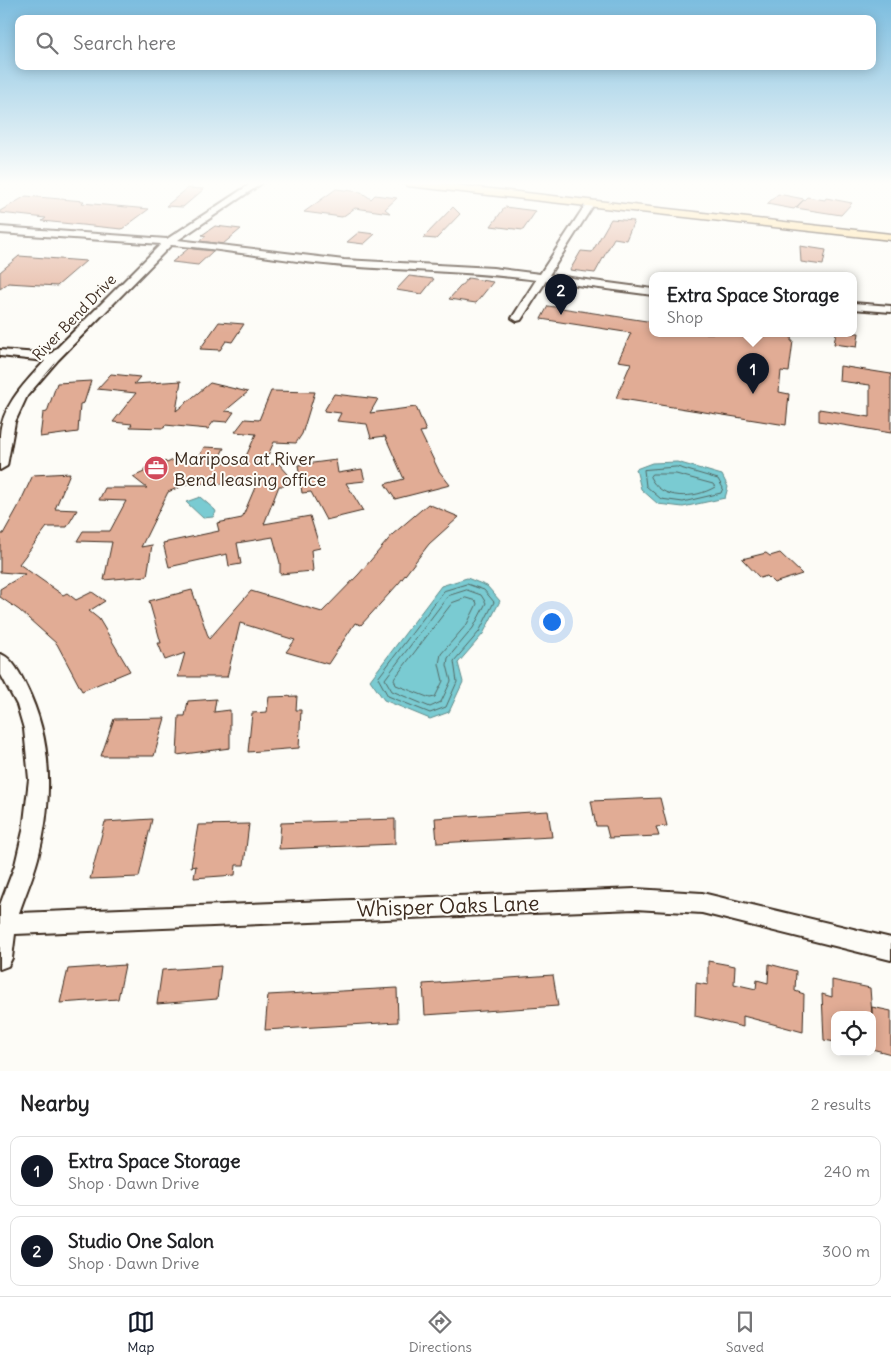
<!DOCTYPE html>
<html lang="en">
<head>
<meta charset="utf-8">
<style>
  :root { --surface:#fff; --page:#f2f2f2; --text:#202124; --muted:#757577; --line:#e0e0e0; --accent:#111827 }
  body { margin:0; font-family:Delius,sans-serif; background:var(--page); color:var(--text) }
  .controls { position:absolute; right:15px; bottom:15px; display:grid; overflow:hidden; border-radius:10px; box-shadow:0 2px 12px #0003 }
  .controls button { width:45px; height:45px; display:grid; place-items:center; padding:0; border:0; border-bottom:1px solid var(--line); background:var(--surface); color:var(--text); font:25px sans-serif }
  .you { position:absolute; left:551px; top:621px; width:18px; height:18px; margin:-12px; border:4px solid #fff; border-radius:50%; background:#1a73e8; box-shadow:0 0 0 8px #1a73e833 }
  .badge { display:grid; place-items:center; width:32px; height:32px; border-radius:50%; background:var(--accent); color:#fff; font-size:16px; font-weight:700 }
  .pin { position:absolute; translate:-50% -41px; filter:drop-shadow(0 1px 2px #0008) }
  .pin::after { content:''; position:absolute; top:26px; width:18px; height:15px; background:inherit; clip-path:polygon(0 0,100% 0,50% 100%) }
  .popup { position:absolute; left:649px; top:272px; width:208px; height:65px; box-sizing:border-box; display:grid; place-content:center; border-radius:10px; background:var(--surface); filter:drop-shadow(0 1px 4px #0005); font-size:16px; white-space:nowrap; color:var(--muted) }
  .popup b { font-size:19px; color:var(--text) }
  .popup::after { content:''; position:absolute; left:50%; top:100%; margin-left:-10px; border:10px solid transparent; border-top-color:var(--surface) }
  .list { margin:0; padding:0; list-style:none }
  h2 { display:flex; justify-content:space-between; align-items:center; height:65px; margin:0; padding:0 20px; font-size:21px }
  h2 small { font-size:16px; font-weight:400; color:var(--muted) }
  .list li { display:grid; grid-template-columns:32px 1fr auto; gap:15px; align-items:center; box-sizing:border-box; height:70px; margin:0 10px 10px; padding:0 10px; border:1px solid var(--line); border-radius:10px }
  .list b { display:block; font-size:19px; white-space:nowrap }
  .list p { margin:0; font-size:16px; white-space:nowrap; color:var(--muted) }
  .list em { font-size:16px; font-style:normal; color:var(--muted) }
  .icon { flex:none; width:28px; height:28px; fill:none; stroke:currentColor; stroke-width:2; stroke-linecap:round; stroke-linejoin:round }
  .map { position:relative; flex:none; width:891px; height:1071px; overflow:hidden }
  .search { position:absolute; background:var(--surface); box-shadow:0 2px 12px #0003; left:15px; right:15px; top:15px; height:55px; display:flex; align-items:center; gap:12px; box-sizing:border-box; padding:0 18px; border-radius:10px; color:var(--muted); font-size:19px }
  .sheet { height:225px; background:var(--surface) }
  nav { display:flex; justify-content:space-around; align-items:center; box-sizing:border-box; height:70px; border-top:1px solid var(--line); background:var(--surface); font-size:14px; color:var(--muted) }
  nav a { display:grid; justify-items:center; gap:2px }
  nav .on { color:var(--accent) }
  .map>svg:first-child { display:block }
</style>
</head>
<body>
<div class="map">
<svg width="891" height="1071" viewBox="0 0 891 1071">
  <rect width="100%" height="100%" fill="#fdfcf7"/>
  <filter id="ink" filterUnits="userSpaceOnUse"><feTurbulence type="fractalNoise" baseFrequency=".02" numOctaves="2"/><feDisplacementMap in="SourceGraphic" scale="10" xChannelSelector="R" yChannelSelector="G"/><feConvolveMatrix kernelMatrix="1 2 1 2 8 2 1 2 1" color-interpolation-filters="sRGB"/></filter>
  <g filter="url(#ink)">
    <!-- water -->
    <path fill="#7acbd2" stroke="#618b8a" d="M677,462L722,475L728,487L725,498L683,507L658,504L641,489L636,469L652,463Z
      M200,497L215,510L216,512L213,517L203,518L186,502Z
      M467,578L487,586L500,601L483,634L458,663L463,682L449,712L430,719L384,700L370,680L441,586Z"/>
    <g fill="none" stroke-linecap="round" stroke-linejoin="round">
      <!-- shore -->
      <path stroke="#546a66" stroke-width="1" d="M677,467L718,479L723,488L721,493L683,502L661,499L646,486L644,470Z
        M652,474H676L713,484L715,487C695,499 661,501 650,477Z
        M467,584L484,590L494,602L479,632L454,661L457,682L446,707L430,713L388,696L378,678L444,591Z
        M467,590L481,595L486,603L473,628L448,658L447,665L451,681L441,702L430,707L392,691L385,679L448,596Z
        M466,598L476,601L477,604L467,624L441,654L439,664L443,681L435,697L430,698L396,685L394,679L452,603Z"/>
    </g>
    <!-- building -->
    <path fill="#e1ac95" stroke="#3b2a1e" d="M188,188L204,189L183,207L166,206Z
      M336,189L361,192L371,199L375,195L397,198L385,209L390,213L355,208L342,217L304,212Z
      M778,194L804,199L794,209L767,204Z
      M26,196L84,201L82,203L149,209L122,229L42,221L46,218L0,213V211Z
      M807,197L825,200L826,198L852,203L841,215L796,208Z
      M453,207L460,214L436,239L423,238Z
      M505,207L536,211L523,230L491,226Z
      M611,219L634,221L626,240L614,238L595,273L570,270L581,251L592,252Z
      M215,226L241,229L223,244L199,241L206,236L202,235Z
      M359,232L375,234L364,244L347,242Z
      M800,246L826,250L823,265L801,262Z
      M189,248L193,249L213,251L198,265L172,262Z
      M19,256L86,261L57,286L8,283L0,289V272Z
      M409,276L434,279L422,294L396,290Z
      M468,278L493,282L476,303L449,299Z
      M548,306L653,322V333H792L791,341H793L789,372L781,371L779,392L789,394L786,425L616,398L631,363L618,361L631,333L541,319Z
      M219,322L244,324L232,342L226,341L220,350L200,349Z
      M836,333H859L857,347L834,344Z
      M840,366L891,374V433L819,421V409L870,417V385L839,381Z
      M111,374L140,377L134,384L181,381L176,411L210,383L248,392L225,411L234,412L227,422L214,421L208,429L165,425L164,428L130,427L132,424L113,422L136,393L97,389Z
      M91,381L84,403L80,404L78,432L40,437L43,413L47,412L57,383Z
      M271,391L315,392L302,434L296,443L274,442L264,464H279L288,474L284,486H279L264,524L310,516L320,548L311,550L313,571L280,574V563L273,537L237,543L241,564L229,566L227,554L169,567L163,543L219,531L217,523L242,518L256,485L189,483L168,492L141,547L152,545L147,576L104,580L112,542L77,541L83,531H110L126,501L99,500L105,488H147L133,477L144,472V469L165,461L167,463L179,457L183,460L197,461L204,447L224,448L217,462L243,463L256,434L235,432L245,419L259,420Z
      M334,394L378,399L370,413L416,407L426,431L420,432L439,471L450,485L395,499L385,484L404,479L385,436L371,438L367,424L337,421L341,413L324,411Z
      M336,460L338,473L362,469L365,481L346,483L363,511L326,520L311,492L302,493L298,465Z
      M70,473L55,509L77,510L67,527H47L19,564L63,595L67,593L76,600L92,592L105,601L89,611L99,619L130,671L82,691L57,644L19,610L0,597V589L25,574L0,572V534H3L18,507L33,475Z
      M428,504L459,517L429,544L399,583L361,625L355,623L328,664L286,652L295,640L240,623L227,677H178L185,653L165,660L158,643H161L149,601L192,590L209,639L251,591L322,612L359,574L393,534Z
      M766,553L770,556L780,553L802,574L774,583L767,576L760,578L742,559Z
      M297,696L296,710H301L299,748L248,752L252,713L267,712L269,697Z
      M216,699L214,712L230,710V748L177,755L179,716H185L188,701Z
      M165,718L154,756H101L114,719Z
      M660,798L667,826L656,827L659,836L609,838L606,826H596L591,801Z
      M548,811L552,837L437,843L435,818Z
      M152,819L139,877L90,879L105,822Z
      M395,819V844L279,849L281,823Z
      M249,824L244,865H236L235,875L194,878L196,866L191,867L198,825Z
      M708,961L735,966L734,984L756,989L757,980L768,983L769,964L796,971L795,991L804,994L803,1032L743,1016V1027L695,1016L696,983L708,985Z
      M125,965L118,999L60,1003L68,969Z
      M221,966L217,999L157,1004L162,970Z
      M553,975L558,1006L425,1015L423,984Z
      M832,980L870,988L872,1015H835V1042L824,1040L822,994L832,997Z
      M397,988L398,1022L265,1030L268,995Z
      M872,1007L891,1011V1054L872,1049Z"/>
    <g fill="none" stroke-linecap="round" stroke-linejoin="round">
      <defs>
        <path id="minor" d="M252,183H262L178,240L344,260L493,268L540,274L586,204L590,201L594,204L549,275L653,289V295L546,281L521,320L517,321L512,318L536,280C473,271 409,271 346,266C287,262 230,249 171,245L58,360L27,396L15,422L7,466L0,470C0,459 0,447 0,435C2,405 26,382 45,361L0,356V350L51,354L161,244L0,233V227L167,239Z
          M853,303L891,306V312L853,309Z
          M0,654C12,657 21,675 26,686C53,740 53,800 38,858C33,877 25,895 19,913L635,889L702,893L891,938V960L702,913L635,909L15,934L12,958L8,966L0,969V905L15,865L23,831L29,779L24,729L17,705L0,673Z"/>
        <path id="major" d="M403,183H437L891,234V240L408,186Z"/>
      </defs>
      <!-- minor casing -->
      <use href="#minor" stroke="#3b2a1e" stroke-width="4"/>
      <!-- major casing -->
      <use href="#major" stroke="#3b2a1e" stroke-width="3"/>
      <!-- minor -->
      <use href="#minor" fill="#fdfcf7" fill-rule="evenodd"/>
      <!-- major -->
      <use href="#major" fill="#ffdd96" fill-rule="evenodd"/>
    </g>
  </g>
  <!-- sky -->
  <linearGradient id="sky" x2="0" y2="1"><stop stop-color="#7cbddf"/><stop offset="0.55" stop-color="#fefefb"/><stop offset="1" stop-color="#fefefb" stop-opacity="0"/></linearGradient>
  <rect width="891" height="333" fill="url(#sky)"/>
  <!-- icons -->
  <defs>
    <symbol id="office-disc" viewBox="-11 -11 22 22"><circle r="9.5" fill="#d1495b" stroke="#fdfcf7"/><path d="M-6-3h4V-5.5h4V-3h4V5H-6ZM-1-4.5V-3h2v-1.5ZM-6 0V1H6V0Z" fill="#fff"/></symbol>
  </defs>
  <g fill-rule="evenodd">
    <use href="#office-disc" x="142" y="454" width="28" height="28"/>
  </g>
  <g text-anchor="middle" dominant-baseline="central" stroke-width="4" stroke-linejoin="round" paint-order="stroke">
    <!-- far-street labels -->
    <g font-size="15" fill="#3b2a1e" stroke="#fdfcf7">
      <text transform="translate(74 317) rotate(-46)">River Bend Drive</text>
    </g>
    <!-- poi labels -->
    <g font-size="18" fill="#3b2a1e" stroke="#fdfcf7" text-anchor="start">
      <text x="174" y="458">Mariposa at River<tspan x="174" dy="21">Bend leasing office</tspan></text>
    </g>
    <!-- near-street labels -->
    <g font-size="21" fill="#3b2a1e" stroke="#fdfcf7">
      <text transform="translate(448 906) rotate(-2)">Whisper Oaks Lane</text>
    </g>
  </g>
</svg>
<div class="controls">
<button><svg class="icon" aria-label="locate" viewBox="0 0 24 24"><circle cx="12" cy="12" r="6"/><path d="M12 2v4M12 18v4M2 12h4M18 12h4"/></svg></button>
</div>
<div class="you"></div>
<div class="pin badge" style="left:753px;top:394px">1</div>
<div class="popup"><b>Extra Space Storage</b>Shop</div>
<div class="pin badge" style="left:561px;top:315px">2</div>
<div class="search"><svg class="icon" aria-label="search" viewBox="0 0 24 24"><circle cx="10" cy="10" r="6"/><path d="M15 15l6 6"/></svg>Search here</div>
</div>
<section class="sheet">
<h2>Nearby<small>2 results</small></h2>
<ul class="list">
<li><span class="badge">1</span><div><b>Extra Space Storage</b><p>Shop · Dawn Drive</p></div><em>240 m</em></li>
<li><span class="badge">2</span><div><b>Studio One Salon</b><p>Shop · Dawn Drive</p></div><em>300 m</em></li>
</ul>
</section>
<nav>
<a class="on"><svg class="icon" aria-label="map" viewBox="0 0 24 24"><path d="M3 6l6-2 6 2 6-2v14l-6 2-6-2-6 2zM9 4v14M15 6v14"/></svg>Map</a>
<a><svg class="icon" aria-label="directions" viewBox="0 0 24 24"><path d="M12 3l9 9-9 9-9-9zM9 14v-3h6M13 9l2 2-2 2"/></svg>Directions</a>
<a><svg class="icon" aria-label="saved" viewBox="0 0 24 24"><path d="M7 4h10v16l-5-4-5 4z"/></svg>Saved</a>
</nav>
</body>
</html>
